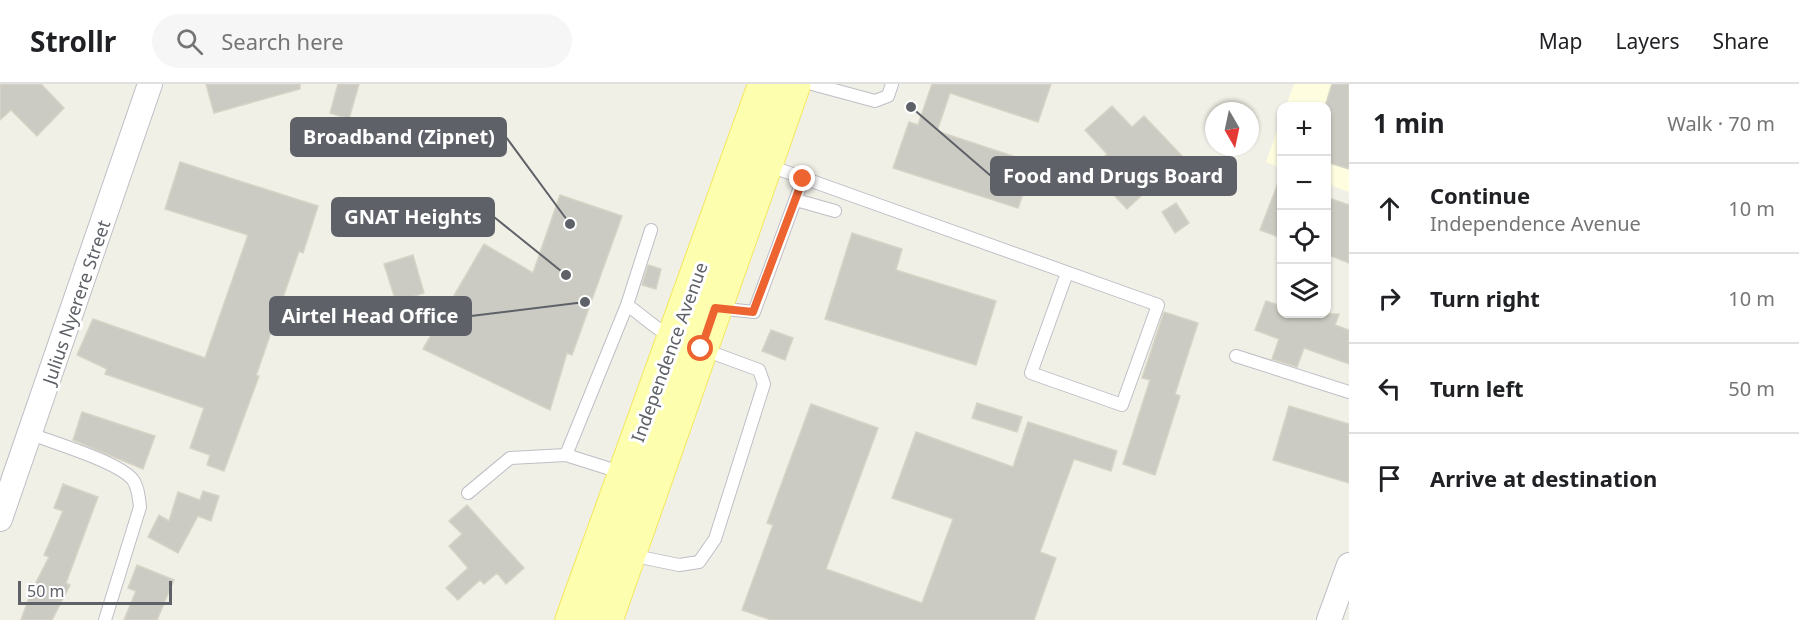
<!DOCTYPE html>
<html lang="en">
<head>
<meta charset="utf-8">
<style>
  :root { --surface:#fff; --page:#f6f6f6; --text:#202124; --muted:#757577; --line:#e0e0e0 }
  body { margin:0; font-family:"Noto Sans",sans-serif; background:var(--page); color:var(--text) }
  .controls { position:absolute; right:18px; top:18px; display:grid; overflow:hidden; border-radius:12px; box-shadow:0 2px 4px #0004 }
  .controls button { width:54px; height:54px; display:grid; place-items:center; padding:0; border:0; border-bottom:2px solid var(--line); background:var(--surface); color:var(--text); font:30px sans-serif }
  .compass { position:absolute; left:1205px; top:18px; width:54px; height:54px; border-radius:50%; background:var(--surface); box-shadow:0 2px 4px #0004; rotate:171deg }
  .scale { position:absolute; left:18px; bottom:15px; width:154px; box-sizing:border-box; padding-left:6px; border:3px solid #5e6168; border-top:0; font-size:16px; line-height:21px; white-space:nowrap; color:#5e6168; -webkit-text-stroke:4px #fff; paint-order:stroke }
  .stop { position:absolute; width:18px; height:18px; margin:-14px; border:4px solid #ed6431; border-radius:50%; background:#fff }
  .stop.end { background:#ed6431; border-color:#fff; box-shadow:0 2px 6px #0008 }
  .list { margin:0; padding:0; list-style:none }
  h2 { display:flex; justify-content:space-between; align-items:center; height:78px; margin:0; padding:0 24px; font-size:26px }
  h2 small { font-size:20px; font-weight:400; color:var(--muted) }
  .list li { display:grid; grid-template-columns:39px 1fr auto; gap:18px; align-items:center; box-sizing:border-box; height:90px; padding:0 24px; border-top:2px solid var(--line) }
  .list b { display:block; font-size:22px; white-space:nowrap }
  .list p { margin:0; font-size:20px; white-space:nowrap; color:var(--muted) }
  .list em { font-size:20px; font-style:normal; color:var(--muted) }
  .icon { flex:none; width:33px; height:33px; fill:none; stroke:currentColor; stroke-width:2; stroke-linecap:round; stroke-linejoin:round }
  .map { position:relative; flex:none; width:1349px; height:536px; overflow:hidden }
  header { display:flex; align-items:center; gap:36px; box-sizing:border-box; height:84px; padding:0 30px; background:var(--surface); border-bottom:2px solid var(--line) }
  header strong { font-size:28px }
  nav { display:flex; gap:33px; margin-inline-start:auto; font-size:21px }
  .search { width:420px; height:54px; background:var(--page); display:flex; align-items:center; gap:15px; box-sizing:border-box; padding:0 21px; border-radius:33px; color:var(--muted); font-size:22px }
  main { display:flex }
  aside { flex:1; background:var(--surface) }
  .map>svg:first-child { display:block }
</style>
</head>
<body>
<header>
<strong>Strollr</strong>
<div class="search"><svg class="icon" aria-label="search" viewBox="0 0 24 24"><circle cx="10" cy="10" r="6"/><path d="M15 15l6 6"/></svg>Search here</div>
<nav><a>Map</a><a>Layers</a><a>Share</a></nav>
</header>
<main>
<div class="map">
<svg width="1349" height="536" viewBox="0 0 1349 536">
  <rect width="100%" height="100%" fill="#f1f0e7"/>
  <!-- commercial -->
  <path fill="#fefddf" d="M1294,0H1349V108L1327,100L1326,22H1286Z
    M1281,35V84L1266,78Z"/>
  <!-- building -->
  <path fill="#cccbc3" stroke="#d6d4c5" stroke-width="1.5" d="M0,0H41L64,24L37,52L11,26L0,36Z
    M206,0H300V5L214,29Z
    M338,0H359L349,35L330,29Z
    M932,0H1051L1038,38L950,9L937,47L1034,79L1018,124L893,84L909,38L918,41Z
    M1332,0H1349V85L1326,78V19Z
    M1112,22L1132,43L1144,32L1183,73L1127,125L1090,86L1107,70L1085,46Z
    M180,78L318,122L303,169L299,167L256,292H259L224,387L207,381L210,371L190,364L204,324L105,290L107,285L77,271L93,235L205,274L248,151L165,125Z
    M1280,94H1281V154L1260,146Z
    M560,111L622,132L572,271L567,269L550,326L423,265L484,160L533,189Z
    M1326,113L1349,121V179L1326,170Z
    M1176,119L1189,139L1175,149L1162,128Z
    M852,149L902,165L896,186L996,217L976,281L825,235Z
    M413,171L424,209L396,218L384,180Z
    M648,181L661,185L656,205L642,201Z
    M1266,217L1281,222V230H1339L1335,241L1349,246V280L1304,264L1297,283L1272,275L1279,255L1255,246Z
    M1164,228L1198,239L1175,310L1180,312L1155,391L1123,380L1150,296L1142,294Z
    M771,246L793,254L785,276L762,267Z
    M977,319L1022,333L1017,348L972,334Z
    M811,320L878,344L826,485L922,519L953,435L892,414L916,348L1013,383L1028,338L1117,367L1111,387L1074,375L1040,468L1056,474L1034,536H771L742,526L773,441L767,439Z
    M1289,322L1349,340V399L1273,376Z
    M82,328L155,352L143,385L73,356Z
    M63,400L98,413L66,499L70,501L52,536H21L31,508L49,473L44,471L63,427L54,424Z
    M203,407L219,412L211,437L198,432L178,469L148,453L159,431L169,437L178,408L200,416Z
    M467,421L524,484L506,500L497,489L484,500L480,496L458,516L446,504L468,484L449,462L462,450L449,437Z
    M137,481L174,496L157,536H124L136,507L128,504Z"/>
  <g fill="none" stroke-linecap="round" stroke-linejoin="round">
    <defs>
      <path id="lane" d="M812,0L875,17L888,12L892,0
        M767,81L1158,221L1122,321L1031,289L1067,189
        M796,116L835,127
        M627,221L651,146
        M717,224L754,228L803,95
        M1236,272L1349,308
        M31,350C54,359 119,378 133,396C138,403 139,414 140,423L105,536
        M566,371L627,221C642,231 658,247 672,253
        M468,409L510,374L566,371L623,389
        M630,471L679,481L699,478L715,455L764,300L759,286L702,265"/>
      <path id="street" d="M0,435L150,0
        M1329,536L1349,481"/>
      <path id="primary" d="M572,536L765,0
        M606,536L794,0"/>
    </defs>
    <!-- lane casing -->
    <use href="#lane" stroke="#bebfc6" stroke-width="14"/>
    <!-- street casing -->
    <use href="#street" stroke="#bebfc6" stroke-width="26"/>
    <!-- primary casing -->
    <use href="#primary" stroke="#f4e75d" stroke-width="35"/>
    <!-- lane -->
    <use href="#lane" stroke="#fff" stroke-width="12"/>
    <!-- street -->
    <use href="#street" stroke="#fff" stroke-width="24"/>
    <!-- primary -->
    <use href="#primary" stroke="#fdffae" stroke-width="33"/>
  </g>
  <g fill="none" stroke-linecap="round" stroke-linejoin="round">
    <!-- route -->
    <path stroke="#ed6431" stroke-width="8" d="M701,265L715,224L753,228L803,95"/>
  </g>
  <g text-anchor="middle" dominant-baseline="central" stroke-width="6" stroke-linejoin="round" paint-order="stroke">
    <!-- street labels -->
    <g font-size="18" fill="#5e6168" stroke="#fff">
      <text transform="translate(76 218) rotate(-71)">Julius Nyerere Street</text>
      <text transform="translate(669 268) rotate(-70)">Independence Avenue</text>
    </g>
  </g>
  <!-- callouts -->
  <path fill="none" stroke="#5e6168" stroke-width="2" d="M570 140L506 53M911 23L991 92M566 191L494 133M585 218L471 232"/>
  <g fill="#5e6168" stroke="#fff" stroke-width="2">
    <circle cx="570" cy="140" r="6"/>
    <circle cx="911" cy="23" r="6"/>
    <circle cx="566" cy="191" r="6"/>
    <circle cx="585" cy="218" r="6"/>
  </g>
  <g fill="#5e6168" stroke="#5e6168" stroke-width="2">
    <rect x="291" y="34" width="215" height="38" rx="6"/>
    <rect x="991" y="73" width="245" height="38" rx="6"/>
    <rect x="332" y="114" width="162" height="38" rx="6"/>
    <rect x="270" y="213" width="201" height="38" rx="6"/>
  </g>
  <g font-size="20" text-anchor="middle" font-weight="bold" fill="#fff">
    <text x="399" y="60">Broadband (Zipnet)</text>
    <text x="1113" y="99">Food and Drugs Board</text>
    <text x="413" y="140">GNAT Heights</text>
    <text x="370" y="239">Airtel Head Office</text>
  </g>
</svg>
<div class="controls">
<button>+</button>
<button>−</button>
<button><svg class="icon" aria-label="locate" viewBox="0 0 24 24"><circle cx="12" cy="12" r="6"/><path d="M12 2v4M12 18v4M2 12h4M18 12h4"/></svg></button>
<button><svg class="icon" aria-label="layers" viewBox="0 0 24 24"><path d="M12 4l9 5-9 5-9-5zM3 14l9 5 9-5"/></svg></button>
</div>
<svg class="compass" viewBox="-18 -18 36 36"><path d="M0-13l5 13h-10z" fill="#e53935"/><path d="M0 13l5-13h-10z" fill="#757577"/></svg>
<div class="scale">50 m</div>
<div class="stop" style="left:701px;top:265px"></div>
<div class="stop end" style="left:803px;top:95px"></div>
</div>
<aside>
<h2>1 min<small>Walk · 70 m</small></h2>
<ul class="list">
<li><svg class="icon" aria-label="ahead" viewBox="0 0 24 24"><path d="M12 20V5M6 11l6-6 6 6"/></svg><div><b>Continue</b><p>Independence Avenue</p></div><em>10 m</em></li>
<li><svg class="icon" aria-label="right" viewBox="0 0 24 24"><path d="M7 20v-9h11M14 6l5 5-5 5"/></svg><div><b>Turn right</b></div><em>10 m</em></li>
<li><svg class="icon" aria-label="left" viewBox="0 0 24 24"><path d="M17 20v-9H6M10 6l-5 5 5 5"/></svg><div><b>Turn left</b></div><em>50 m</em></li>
<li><svg class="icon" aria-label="arrive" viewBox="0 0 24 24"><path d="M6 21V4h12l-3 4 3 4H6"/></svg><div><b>Arrive at destination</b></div></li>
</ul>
</aside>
</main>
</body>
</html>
